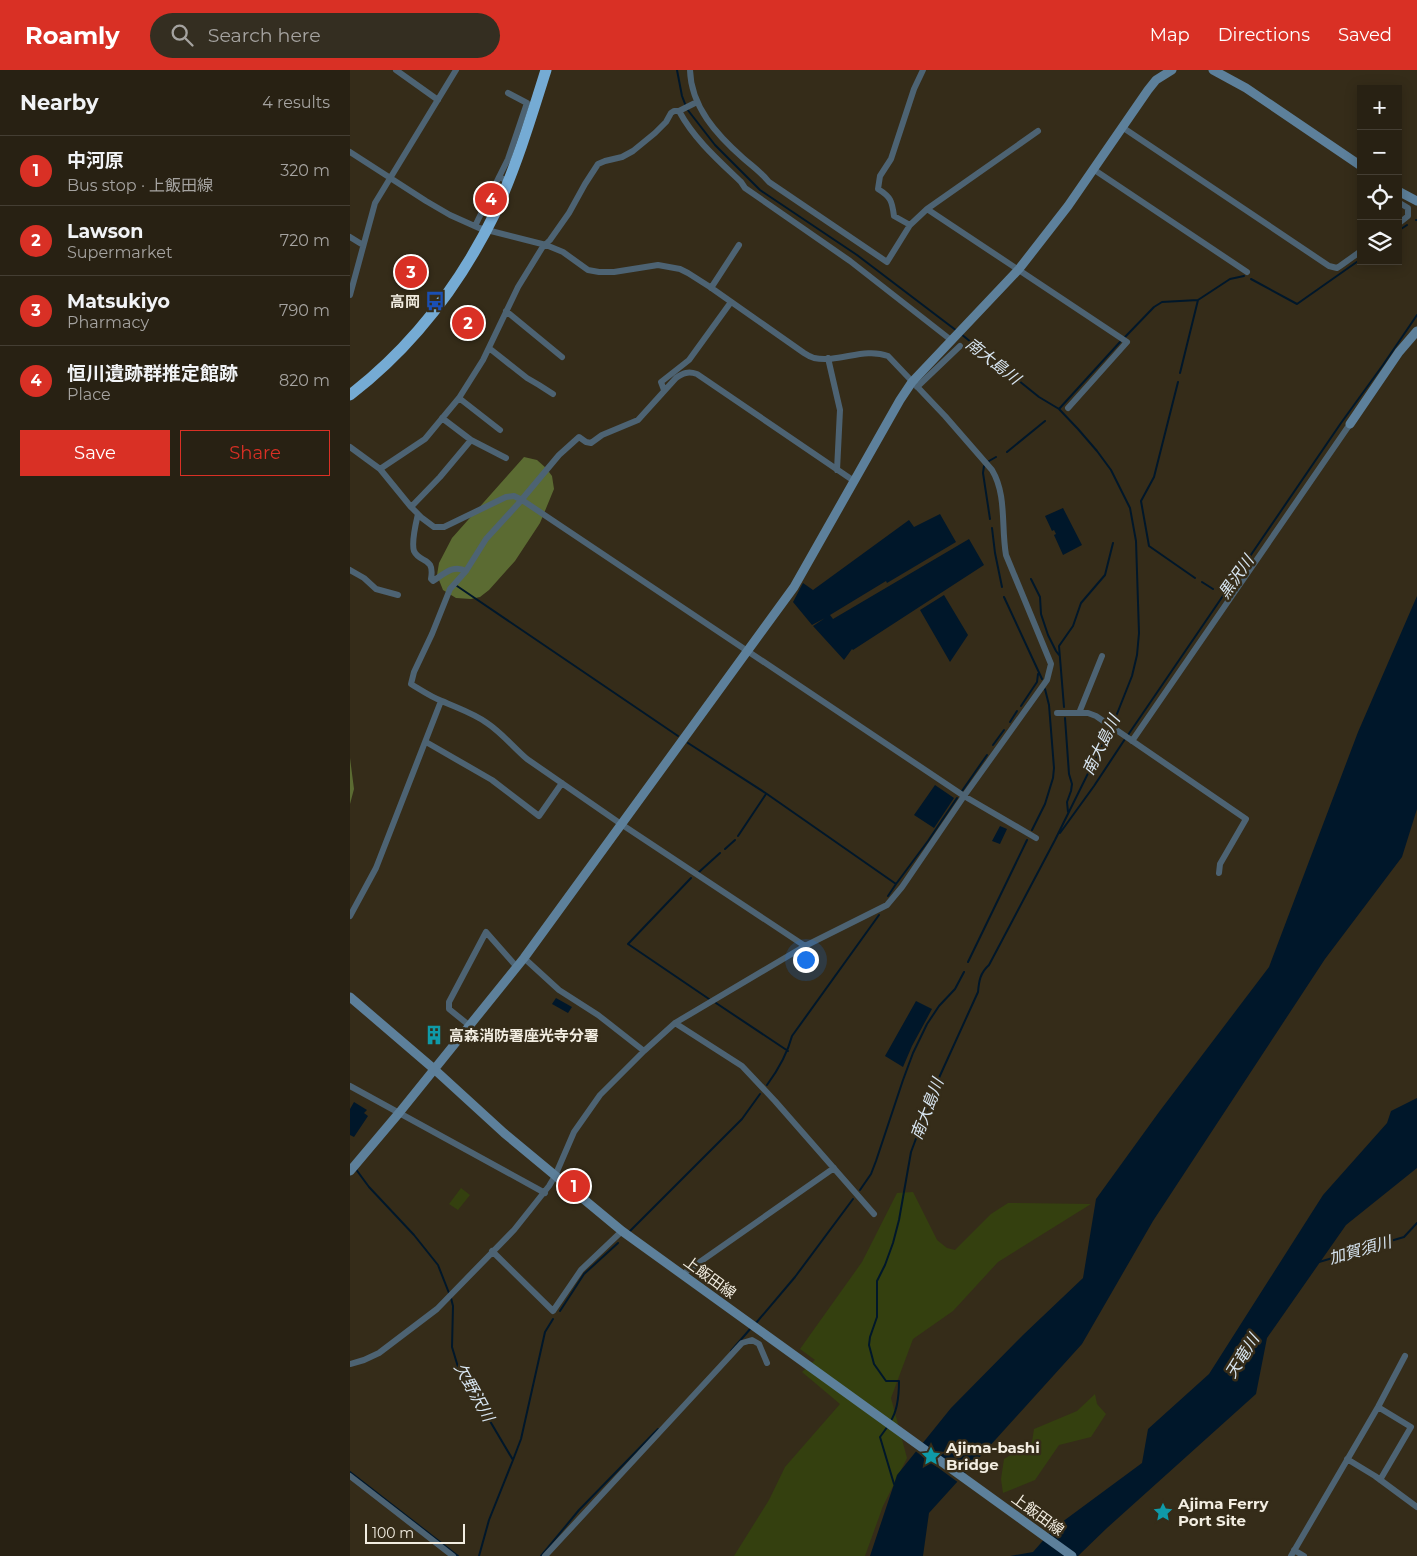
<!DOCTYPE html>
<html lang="en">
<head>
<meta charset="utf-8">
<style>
  :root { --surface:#282113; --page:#342e21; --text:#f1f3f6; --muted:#a5a3a0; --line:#443e33; --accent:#d93025 }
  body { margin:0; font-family:Montserrat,"Noto Sans JP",sans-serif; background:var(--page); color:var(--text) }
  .controls { position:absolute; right:15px; top:15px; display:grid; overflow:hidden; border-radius:0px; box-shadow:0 2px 12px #0003 }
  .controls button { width:45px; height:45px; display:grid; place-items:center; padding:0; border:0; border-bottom:1px solid var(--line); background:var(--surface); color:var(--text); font:25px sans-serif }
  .scale { position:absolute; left:15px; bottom:12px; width:100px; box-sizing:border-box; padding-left:5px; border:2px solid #f2ede1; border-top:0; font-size:14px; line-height:18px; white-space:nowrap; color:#f2ede1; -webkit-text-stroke:4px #352c19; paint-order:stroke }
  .you { position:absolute; left:455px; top:889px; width:18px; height:18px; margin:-12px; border:4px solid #fff; border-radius:50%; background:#1a73e8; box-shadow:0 0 0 8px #1a73e833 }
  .badge { display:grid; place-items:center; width:32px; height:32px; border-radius:50%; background:var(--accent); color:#fff; font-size:16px; font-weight:700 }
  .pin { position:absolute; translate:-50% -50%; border:2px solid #fff; box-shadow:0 1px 5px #0006 }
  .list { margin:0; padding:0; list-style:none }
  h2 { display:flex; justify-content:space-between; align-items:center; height:65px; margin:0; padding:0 20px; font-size:21px }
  h2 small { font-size:16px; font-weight:400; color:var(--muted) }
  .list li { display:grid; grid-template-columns:32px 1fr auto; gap:15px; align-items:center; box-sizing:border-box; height:70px; padding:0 20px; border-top:1px solid var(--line) }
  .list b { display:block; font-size:19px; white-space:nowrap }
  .list p { margin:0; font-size:16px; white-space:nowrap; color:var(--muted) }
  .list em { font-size:16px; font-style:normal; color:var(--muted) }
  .actions { display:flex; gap:10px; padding:15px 20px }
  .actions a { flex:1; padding:11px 0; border:1px solid var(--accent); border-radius:0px; text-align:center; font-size:18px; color:var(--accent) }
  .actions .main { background:var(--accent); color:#fff }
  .icon { flex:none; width:28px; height:28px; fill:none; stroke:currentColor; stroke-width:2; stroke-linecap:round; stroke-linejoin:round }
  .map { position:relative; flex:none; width:1067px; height:1486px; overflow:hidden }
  header { display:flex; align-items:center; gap:30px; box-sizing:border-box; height:70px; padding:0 25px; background:var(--accent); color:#fff }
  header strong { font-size:24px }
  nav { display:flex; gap:28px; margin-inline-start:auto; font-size:18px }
  .search { width:350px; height:45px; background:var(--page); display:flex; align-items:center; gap:12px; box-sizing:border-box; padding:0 18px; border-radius:28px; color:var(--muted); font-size:19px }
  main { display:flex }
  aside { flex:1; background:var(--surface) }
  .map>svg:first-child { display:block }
</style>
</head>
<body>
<header>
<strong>Roamly</strong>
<div class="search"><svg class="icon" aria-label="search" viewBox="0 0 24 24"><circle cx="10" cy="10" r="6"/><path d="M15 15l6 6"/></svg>Search here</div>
<nav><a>Map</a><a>Directions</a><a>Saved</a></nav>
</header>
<main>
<aside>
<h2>Nearby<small>4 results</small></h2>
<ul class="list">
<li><span class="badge">1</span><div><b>中河原</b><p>Bus stop · 上飯田線</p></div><em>320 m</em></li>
<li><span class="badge">2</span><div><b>Lawson</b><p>Supermarket</p></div><em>720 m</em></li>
<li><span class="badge">3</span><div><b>Matsukiyo</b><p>Pharmacy</p></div><em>790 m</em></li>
<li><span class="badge">4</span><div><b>恒川遺跡群推定館跡</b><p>Place</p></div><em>820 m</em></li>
</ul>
<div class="actions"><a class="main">Save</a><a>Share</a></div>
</aside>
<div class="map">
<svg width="1067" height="1486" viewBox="0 0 1067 1486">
  <rect width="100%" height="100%" fill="#352c19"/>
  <!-- green -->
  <path fill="#34400f" d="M111,1118L120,1125L108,1140L99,1134Z
    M563,1122L587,1170L597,1178L605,1180L641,1144L658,1133L741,1134L648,1192L603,1241L563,1269L541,1328L557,1388L533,1436L515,1486H384L419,1430L435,1397L490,1334L452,1302L465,1290L450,1279L512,1192L547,1123Z
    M745,1324L747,1334L756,1344L741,1367L709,1375L685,1410L653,1423L651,1409L654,1389L682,1372L684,1359L727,1341Z"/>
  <!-- forest -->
  <path fill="#5b6b32" d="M174,387L187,390L196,398L202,406L204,419L190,453L165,491L139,520L130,527L121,529L106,528L93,520L87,505L89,493L102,468Z
    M0,688L4,719L0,734Z"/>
  <!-- water -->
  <path fill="#00172a" d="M713,438L732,475L713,485L704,465L706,464L704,460L702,461L695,446Z
    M590,444L606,472L537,513L536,511L480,545L483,549L619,469L634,495L503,580L502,579L494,590L463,556L475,548L462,555L443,532L453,513L463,520L559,450L564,457Z
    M594,525L618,565L600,592L570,540Z
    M1067,526V739L1052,787L975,889L803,1151L732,1274L579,1443L573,1486H520L547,1405L601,1338L673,1265L733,1208L746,1129L809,1042L919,897L1008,662Z
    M585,715L604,728L584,758L564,745Z
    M650,756L657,759L650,774L642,771Z
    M206,928L222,937L218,943L202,934Z
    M566,931L582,939L562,976L553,997L535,986Z
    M1067,1028V1098L996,1155L917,1268L906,1324L757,1458L728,1486H660L683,1482L704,1458L792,1393L798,1359L859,1304L973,1125L1037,1053L1041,1041Z
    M4,1032L17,1040L14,1043L18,1046L4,1067L0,1065V1039Z"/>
  <!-- pier -->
  <path fill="#352c19" d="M571,1372L617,1405L609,1413L564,1380Z"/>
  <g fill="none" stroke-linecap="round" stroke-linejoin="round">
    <!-- stream -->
    <path stroke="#00172a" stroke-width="2" d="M327,0L332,26L337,39L365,75L410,120L507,185L607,261
      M1066,150H1067
      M1048,161L1057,155
      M901,209L947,234L1011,189
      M611,264L689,327L709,339L728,359L747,381L761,400L780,438L786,471L789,563L787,585L782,606L763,654
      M775,267L804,237L812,232L848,230L880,209L894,206
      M830,303L848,230
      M828,312L804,407L791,431L799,476L845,508
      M709,339L770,272
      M657,382L695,351
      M639,391L646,387
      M634,396L633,403L640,449
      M642,458L645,483L652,517
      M681,509L690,527L691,544L698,565L706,581L709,585
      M852,512L863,519
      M107,516L328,666
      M654,527L692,609
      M671,636L687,612L688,604
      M714,637L709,576L723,556L731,533L755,505L763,473
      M715,648L719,704L722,714L721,721L717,732L718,742
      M660,652L667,641
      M778,665L991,353L1033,295L1067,245
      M338,673L417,724L546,814L538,826
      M643,675L654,660
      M612,721L637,685
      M682,760L695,734L703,708L704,698L699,635L695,619
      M710,763L744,716L775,669
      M388,766L416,724
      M375,779L385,770
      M349,802L370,783
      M341,808L278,874L359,929
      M546,814L578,771L607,728
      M618,892L677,770
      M366,933L438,981
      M417,1015C428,1000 437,985 442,966L529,845
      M5,1098L19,1117L64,1165L88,1195L99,1223
      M510,1120L521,1104L526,1091L553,1010L563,983L577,954L589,936L605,919L614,902
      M280,1161L392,1049L410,1024
      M969,1192L1054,1167L1067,1153
      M101,1228L103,1236L102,1277L108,1297L163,1390L139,1450L129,1486
      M210,1241L234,1204L268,1173
      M406,1253L445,1207L503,1129
      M381,1281L401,1258
      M540,1352C548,1341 549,1324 549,1311H536L524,1294L519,1275L520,1267L527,1247V1211L535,1195L543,1173L549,1150L561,1082L588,1010L628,922C629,911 630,903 639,895L705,770L760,659
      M538,1356L530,1367L544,1414
      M163,1390L171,1369L195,1262L203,1249
      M0,1402L108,1486
      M191,1486L229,1440L308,1359"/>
    <!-- street -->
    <path stroke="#4d6373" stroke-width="6" d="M46,0L88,30
      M340,0C341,37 367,65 393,88C402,96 411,102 419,112L537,192L560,155L577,139L777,272L718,338
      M329,41C344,69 368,90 391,112L395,118L500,191L601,270
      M772,57L979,196L987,198L990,196L1011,181
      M0,82L76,131L100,145L129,158L196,175L213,182L238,200L249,202H264L308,195L330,199L338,203L360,217L454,283C457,285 461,287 464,288C489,293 514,277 538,286L595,346L642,400C657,425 651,457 656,485L701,594L697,610L614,726L552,817L537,835L455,876L325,953L294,981L250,1025L224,1062L205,1106L199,1116L164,1160L87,1239L29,1283L14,1290L0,1294
      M743,99L897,202
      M158,111L149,107L158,89L177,33L158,23
      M1048,132L1058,138V146L1048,154
      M577,139L688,61
      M560,155L544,146C542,131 541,127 528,119L530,106L541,89L564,19L573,0
      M125,156L149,107
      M0,167L13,175
      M361,218L389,175
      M0,225L25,133L106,0
      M156,241L212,287
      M139,278L177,308L189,315L203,324
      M478,288L490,340L487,400
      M567,317L610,276
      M314,320L311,312L339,290L381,232
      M109,328L150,360
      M92,348L121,370L156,388
      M0,377L30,399L61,437L72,448L84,457H94L156,427L164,426L172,430L614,726L686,768
      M30,399L75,369L109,328L133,290L168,217L192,178L200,170L219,143L235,114L248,94L255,91L272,87L283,81L305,63L316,52L321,43L324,41H329L347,32
      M61,437L90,407L121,370
      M68,444C66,453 61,472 64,481C70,494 85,486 81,509L83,511C94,504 103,494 116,501
      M0,500L14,508L26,519L48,525
      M707,643H738L746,646L896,749L870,794L869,803
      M729,643L752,586
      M782,671L1000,354
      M76,672L142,710L189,746L212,713
      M0,846L26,798L91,631
      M455,876L271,754L177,689C163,677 152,663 137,653C123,643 107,638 92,631C81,627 71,620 61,614L64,602L82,564L100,519L116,501L136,469L168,434L209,385L229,367L236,372L241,373L252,365L288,350L326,308C333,303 338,301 347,304L504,411
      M174,888L209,920L248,945L294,981
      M325,953L392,996L425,1031L524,1144
      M120,956L99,939V932L136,862L166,896
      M0,1016L195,1123
      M142,1181L203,1241L231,1200L272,1161
      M337,1201L484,1098
      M1028,1337L1061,1357L1030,1410
      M997,1389L1025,1406L1067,1437
      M0,1406L103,1486
      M944,1480L954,1486
      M195,1486L392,1273L402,1270L409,1274L417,1293
      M941,1486L1028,1337L1055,1286"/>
    <!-- secondary -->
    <path stroke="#5d809b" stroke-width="9" d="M863,0L896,18L1011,96
      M1048,121L1067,131
      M1000,354L1049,282L1067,261
      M0,927L84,999L154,1063L272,1161L722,1486
      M0,1101L49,1043L174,888L444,517L550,330L562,312L669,199L718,136L798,20L806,10L822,0"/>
    <!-- highway -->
    <path stroke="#75abd4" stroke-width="11" d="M0,325C62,277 111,213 145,143C166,97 181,48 196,0"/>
  </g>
  <!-- icons -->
  <defs>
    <symbol id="bus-bare" viewBox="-9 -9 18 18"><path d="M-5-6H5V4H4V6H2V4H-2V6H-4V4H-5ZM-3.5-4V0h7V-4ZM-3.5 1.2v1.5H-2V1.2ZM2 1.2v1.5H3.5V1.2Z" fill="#1a4fb4" stroke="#352c19" stroke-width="2.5" paint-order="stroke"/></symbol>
    <symbol id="building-bare" viewBox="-9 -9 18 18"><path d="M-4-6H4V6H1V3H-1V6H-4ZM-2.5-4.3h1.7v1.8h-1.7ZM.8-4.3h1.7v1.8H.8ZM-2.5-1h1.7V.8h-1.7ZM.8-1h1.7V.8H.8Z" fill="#0f9aa8" stroke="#352c19" stroke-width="2.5" paint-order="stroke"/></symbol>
    <symbol id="sight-bare" viewBox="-9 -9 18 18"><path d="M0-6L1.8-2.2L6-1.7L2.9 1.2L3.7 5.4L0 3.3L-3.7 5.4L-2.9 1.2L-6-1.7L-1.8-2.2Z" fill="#0f9aa8" stroke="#352c19" stroke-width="2.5" paint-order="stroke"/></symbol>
  </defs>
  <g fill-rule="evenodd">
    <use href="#bus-bare" x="71" y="217" width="28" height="28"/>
    <use href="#building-bare" x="70" y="951" width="28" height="28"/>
    <use href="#sight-bare" x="567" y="1372" width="28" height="28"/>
    <use href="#sight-bare" x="799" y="1428" width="28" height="28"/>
  </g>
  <g text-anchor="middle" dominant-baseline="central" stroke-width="5" stroke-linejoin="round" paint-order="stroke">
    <!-- poi labels -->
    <g font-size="15" font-weight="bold" fill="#f2ede1" stroke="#352c19" text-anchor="start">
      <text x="70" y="231" text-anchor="end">高岡</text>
      <text x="99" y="965">高森消防署座光寺分署</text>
      <text x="596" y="1377">Ajima-bashi<tspan x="596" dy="17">Bridge</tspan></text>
      <text x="828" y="1433">Ajima Ferry<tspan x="828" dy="17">Port Site</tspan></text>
    </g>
    <!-- street labels -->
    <g font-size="15" fill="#f2ede1" stroke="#352c19">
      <text transform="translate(360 1207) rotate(36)">上飯田線</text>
      <text transform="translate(688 1444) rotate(36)">上飯田線</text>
    </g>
    <!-- water labels -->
    <g font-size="16" font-style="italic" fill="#d8e6f2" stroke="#352c19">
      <text transform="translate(643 291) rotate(38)">南大島川</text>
      <text transform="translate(886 507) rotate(-55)">黒沢川</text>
      <text transform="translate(751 675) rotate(-64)">南大島川</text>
      <text transform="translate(577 1039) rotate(-69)">南大島川</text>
      <text transform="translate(1010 1180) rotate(-16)">加賀須川</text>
      <text transform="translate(892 1286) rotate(-58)">天竜川</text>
      <text transform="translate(124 1322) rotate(61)">欠野沢川</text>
    </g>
  </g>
</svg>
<div class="controls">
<button>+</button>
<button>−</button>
<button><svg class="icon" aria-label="locate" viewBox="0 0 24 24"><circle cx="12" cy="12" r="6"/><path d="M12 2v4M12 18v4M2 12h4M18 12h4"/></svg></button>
<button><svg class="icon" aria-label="layers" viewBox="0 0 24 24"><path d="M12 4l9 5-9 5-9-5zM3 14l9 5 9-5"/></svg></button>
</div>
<div class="scale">100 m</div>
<div class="you"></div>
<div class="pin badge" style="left:224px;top:1116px">1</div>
<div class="pin badge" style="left:118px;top:253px">2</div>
<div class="pin badge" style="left:61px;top:202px">3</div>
<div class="pin badge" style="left:141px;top:129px">4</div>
</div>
</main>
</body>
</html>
